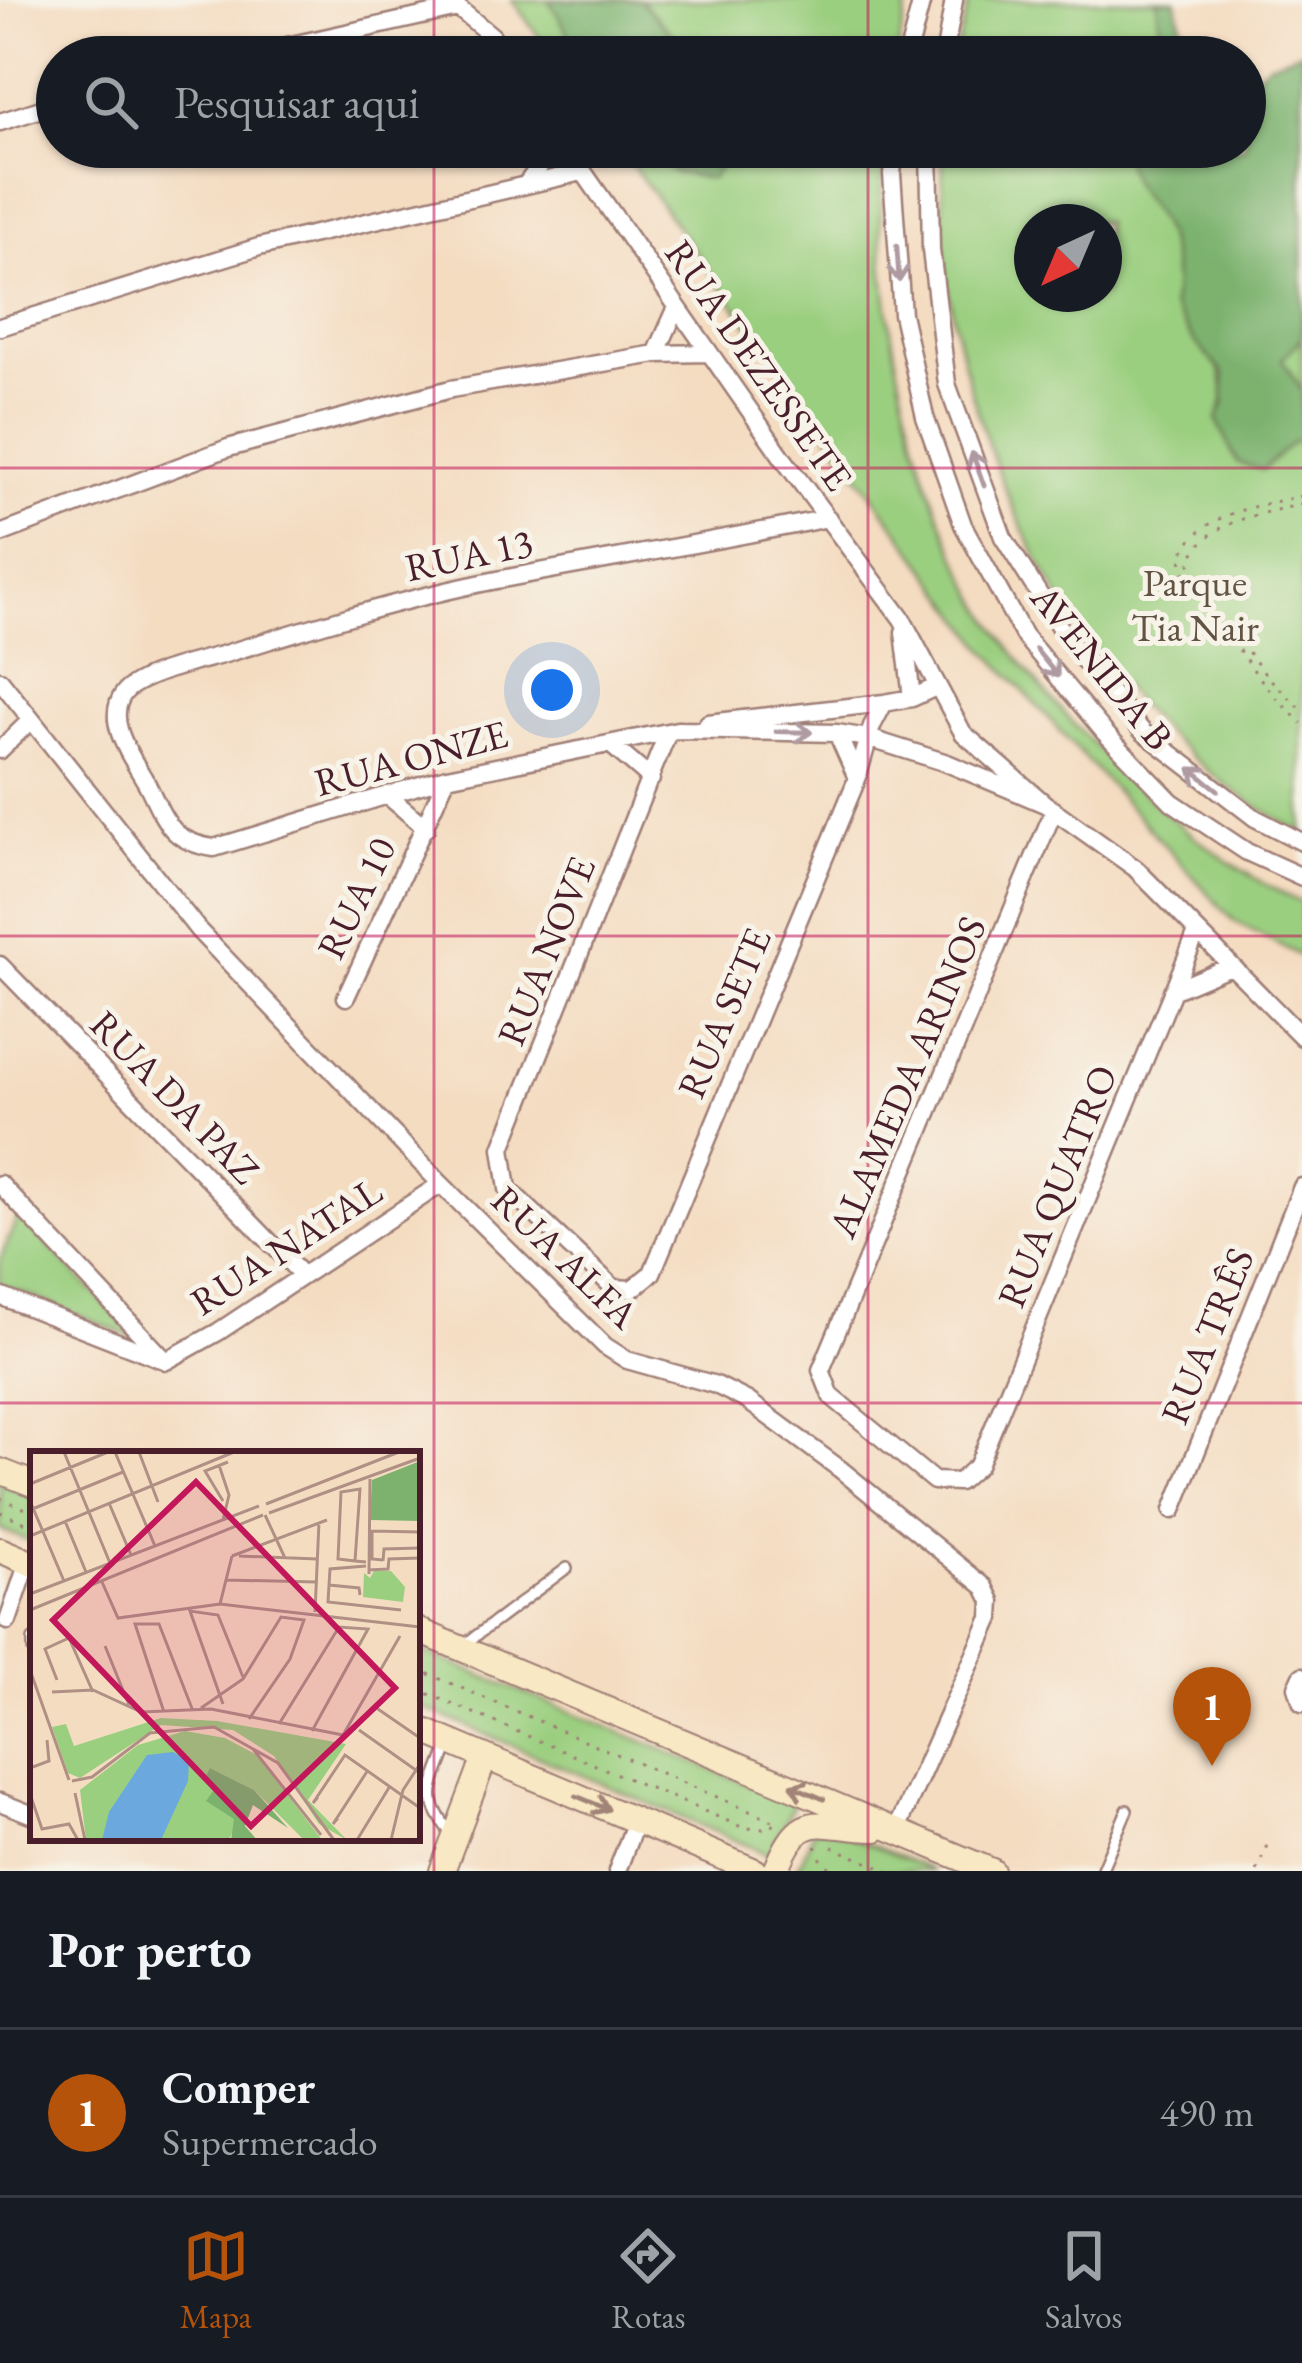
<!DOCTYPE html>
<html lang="pt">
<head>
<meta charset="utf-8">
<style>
  :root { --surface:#171b24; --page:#20242c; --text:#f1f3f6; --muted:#9ea1a6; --line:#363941; --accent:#b45309 }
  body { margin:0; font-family:"EB Garamond",serif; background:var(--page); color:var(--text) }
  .compass { position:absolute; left:1014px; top:204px; width:108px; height:108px; border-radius:50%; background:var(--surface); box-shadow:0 3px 9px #0004; rotate:224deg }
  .you { position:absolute; left:552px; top:690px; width:42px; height:42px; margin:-30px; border:9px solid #fff; border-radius:50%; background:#1a73e8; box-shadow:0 0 0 18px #1a73e833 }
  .badge { display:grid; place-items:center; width:78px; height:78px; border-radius:50%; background:var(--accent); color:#fff; font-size:39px; font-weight:700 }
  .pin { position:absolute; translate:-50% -99px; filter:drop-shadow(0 3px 6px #0008) }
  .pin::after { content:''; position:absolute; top:63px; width:42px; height:36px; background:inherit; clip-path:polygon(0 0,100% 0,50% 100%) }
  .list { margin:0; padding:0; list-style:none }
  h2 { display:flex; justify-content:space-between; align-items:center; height:156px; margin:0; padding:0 48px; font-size:51px }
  h2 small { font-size:39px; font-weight:400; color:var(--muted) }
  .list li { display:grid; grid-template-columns:78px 1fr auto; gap:36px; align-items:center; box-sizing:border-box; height:168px; padding:0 48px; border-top:3px solid var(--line) }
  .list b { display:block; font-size:45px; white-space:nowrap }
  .list p { margin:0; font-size:39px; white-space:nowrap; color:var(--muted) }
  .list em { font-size:39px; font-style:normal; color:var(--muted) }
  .icon { flex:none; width:66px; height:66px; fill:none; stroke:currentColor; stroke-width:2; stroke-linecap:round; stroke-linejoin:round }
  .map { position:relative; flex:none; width:1302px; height:1871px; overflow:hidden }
  .search { position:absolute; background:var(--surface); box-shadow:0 3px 9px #0004; left:36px; right:36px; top:36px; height:132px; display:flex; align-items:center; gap:30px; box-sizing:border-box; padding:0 42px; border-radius:66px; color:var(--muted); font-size:45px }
  .sheet { height:324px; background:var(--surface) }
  nav { display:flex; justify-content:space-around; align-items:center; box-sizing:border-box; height:168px; border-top:3px solid var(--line); background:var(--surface); font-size:33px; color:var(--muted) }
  nav a { display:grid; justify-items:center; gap:6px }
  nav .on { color:var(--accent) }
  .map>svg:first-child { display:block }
</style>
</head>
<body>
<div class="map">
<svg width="1302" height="1871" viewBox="0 0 1302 1871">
  <rect width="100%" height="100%" fill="#f7f3e8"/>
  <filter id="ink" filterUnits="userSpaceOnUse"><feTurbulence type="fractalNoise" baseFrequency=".00833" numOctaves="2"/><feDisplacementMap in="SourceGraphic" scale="24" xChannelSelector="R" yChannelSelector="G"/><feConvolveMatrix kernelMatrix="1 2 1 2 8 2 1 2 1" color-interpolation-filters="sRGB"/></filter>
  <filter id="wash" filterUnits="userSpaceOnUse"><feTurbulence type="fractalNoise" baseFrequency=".004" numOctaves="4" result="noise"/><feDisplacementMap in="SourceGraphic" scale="48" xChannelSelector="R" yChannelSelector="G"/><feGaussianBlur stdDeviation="2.7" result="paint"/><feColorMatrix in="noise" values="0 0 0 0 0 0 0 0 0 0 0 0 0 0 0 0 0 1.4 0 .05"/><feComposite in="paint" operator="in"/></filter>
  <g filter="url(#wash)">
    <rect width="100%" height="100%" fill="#f4dcc1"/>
    <!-- green -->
    <path fill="#9bcf80" stroke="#727756" stroke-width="3" fill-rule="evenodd" d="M512,0H909L896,57H554Z
      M970,0H1157L1162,46L1153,57H954Z
      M1302,108V832C1106,731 993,520 952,311C941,257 942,202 943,147H1126C1121,177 1147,198 1160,223C1173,248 1176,279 1172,306C1200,344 1239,371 1217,420L1237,462L1245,147ZM1032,222H1104V294H1032Z
      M619,147H885C883,174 879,202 881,229C887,359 923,513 993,623C1028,677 1072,724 1118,769C1174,823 1230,870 1302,903V957L1233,920L986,650Z
      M19,1215L140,1340L0,1284V1259Z
      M0,1481L33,1494V1543L0,1529Z
      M417,1649L794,1803L770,1855L417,1705Z
      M831,1828L933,1871H809L799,1867L814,1829Z"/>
    <!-- forest -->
    <path fill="#7cb26e" stroke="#63684c" stroke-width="3" d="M549,0H640L694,57H582Z
      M1157,0H1176L1189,57H1153L1162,46Z
      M1302,51V338L1282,359L1302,391V442L1294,441L1262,470L1237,462L1217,420L1224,404V374L1194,341L1172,306C1176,279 1173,247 1160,223C1147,199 1120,177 1126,147H1245V86L1268,63Z
      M649,147H734L711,179L673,172Z"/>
  </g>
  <g filter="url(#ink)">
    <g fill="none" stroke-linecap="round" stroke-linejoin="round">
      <defs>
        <path id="lane" d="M33,1640V1650
          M461,1647L567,1568
          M448,1746C433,1791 421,1794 451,1834
          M1101,1871L1127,1810"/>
        <path id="street" d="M238,57L458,8L492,36L506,57
          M907,57L922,0
          M944,57L954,0
          M0,122L57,104
          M566,147L785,461L902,619L963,733L1045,804L1135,868L1302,1037
          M895,147L892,174L902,314L925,417L963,525L1024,636L1105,733L1172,802L1247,852L1302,877
          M929,147L931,250L947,384L1003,537L1071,645L1143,732L1255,818L1302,842
          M527,183L554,147
          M0,327L259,247L582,172
          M656,354L677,307
          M828,518C718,541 607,559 497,580C405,598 315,626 225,654C201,661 139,674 124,693C103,721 133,759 147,784C166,821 169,841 214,848L447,777L677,730L837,733L868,738L947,763L1045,804
          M0,534L228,448L451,389L656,354L709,353
          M904,632L912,698
          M0,680L199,931L441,1184L605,1346L627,1360L716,1385L748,1401L840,1469L985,1587L992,1601L991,1618L897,1829
          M708,723L884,703L912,698L938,686
          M668,732L502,1148L508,1189L614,1288L632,1289L652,1273L857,779L872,726L884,703
          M837,733L857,778
          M610,744L651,779
          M0,750L31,720
          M387,795L426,828
          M1054,810L821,1370L831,1396L934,1481L959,1482L978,1465L1197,932
          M0,965L302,1275
          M1172,991L1231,966
          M346,997L447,777
          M0,1184L166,1361
          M0,1296L161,1359
          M166,1361L218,1332L441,1184
          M1173,1510L1302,1187
          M8,1621L28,1562
          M1302,1676L1297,1687L1302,1703
          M0,1802L33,1815
          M617,1871L636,1821"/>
        <path id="secondary" d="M0,1471L33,1484
          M0,1550L33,1564
          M417,1630L992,1871
          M417,1728L755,1871
          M442,1871L485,1757
          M776,1871C802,1804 819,1829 876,1829"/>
      </defs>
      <!-- lane casing -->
      <use href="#lane" stroke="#9f7e76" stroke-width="14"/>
      <!-- street casing -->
      <use href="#street" stroke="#9f7e76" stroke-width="21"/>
      <!-- secondary casing -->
      <use href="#secondary" stroke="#9f7e76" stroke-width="28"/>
      <!-- path -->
      <path stroke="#9f7e76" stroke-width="3" stroke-dasharray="3 9" stroke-linecap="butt" d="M1302,496C1262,505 1196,513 1181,558C1186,592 1209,611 1229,637C1253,669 1271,696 1302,723
        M1302,504C1267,513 1200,521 1190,564L1201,590L1265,674L1302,710
        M0,1498L33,1512
        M0,1512L33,1526
        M417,1669L780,1824
        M417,1689L744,1828L765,1829L776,1824
        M816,1846L823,1864L839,1871
        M832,1847L888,1871
        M1257,1871L1267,1845"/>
      <!-- lane -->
      <use href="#lane" stroke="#fff" stroke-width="9"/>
      <!-- street -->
      <use href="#street" stroke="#fff" stroke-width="16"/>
      <!-- secondary -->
      <use href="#secondary" stroke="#f8e8c3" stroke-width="24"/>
    </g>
    <!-- one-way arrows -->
    <defs><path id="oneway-shaft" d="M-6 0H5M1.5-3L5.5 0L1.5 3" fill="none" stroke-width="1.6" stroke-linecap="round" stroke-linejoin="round" transform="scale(3)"/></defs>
    <g stroke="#ae9aa0">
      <use href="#oneway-shaft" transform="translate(898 264) rotate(86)"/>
      <use href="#oneway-shaft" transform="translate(978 469) rotate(-110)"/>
      <use href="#oneway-shaft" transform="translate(1047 663) rotate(51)"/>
      <use href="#oneway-shaft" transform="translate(794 732) rotate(1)"/>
      <use href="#oneway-shaft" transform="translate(1204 779) rotate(-142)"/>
    </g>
    <g stroke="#a18477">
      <use href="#oneway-shaft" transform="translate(807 1792) rotate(-157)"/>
      <use href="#oneway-shaft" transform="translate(593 1803) rotate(23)"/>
    </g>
  </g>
  <!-- grid -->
  <path fill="none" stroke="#c2185b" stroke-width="3" stroke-opacity="0.55" d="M434,0V57M868,0V57M434,147V1871M868,147V1871M0,468H1302M0,936H1302M0,1403H1302"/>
  <g text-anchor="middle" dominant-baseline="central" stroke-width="10" stroke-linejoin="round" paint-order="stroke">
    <!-- street labels -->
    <g font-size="39" fill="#4a1f2b" stroke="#f7f3e8">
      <text transform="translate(759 365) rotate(55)">RUA DEZESSETE</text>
      <text transform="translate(469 555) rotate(-12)">RUA 13</text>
      <text transform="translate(1102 667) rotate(51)">AVENIDA B</text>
      <text transform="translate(411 758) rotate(-15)">RUA ONZE</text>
      <text transform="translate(356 898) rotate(-64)">RUA 10</text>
      <text transform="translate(546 951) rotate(-68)">RUA NOVE</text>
      <text transform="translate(724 1013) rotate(-67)">RUA SETE</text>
      <text transform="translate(907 1077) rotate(-67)">ALAMEDA ARINOS</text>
      <text transform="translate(175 1097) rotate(46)">RUA DA PAZ</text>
      <text transform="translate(1057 1186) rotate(-68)">RUA QUATRO</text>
      <text transform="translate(286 1246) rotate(-33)">RUA NATAL</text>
      <text transform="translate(565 1257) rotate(44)">RUA ALFA</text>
      <text transform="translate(1207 1336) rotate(-68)">RUA TRÊS</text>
    </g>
    <!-- park labels -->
    <g font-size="39" fill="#625444" stroke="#f7f3e8">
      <text x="1195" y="582">Parque<tspan x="1195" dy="45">Tia Nair</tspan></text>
    </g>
  </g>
  <!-- overview -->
  <g transform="translate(30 1451)">
    <rect width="390" height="390" fill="#f4dcc1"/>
    <path d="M344,120H361L375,136L373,151L333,146L334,122L340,127ZM131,267L187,270L316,293L278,349L317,389L289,373L244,305L203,279L131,274L50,327L38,322L22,276L36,273L44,295ZM155,280L195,287L227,304L292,389H274L224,339L180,317L216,350L199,389H56L50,339L108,294Z" fill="#9bcf80"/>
    <path d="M390,10V70L340,69L342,29ZM180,317L224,339L258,377L223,354L215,375L227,389H201L204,368L176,350L186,336L174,329Z" fill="#7cb26e"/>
    <path d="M143,301L159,310L158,330L131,389H72L79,361L117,304Z" fill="#6ba8dd"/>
    <path fill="none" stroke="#b09085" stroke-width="3" d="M34,1L80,112M85,1L125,95M109,1L128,51M189,14L199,44L193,69M0,33L78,1M0,50L34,130M193,50L175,20L198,11M79,52L101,104M236,53L369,1M0,59L93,21M239,62L390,7M235,64L255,107M35,70L56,121M0,85L204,1M202,105L297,69M209,105L287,108M353,109L342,108V80L390,81M325,110L330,38L311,41L308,108L325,110L336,111M353,110L354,98L390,97M336,115L300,118L298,151L371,159M338,119L358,118L359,108L390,107M339,123L340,28M196,129L286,131M72,131L88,167L190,153L390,176M299,134L329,137L330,144M0,143L229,55M190,153L202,105M0,159L233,64M285,161L289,71M75,195L99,254M0,219L39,329M27,229L15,198L39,187L63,241M22,241L63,239L111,261L181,258L313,284L370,185M193,253L160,160L188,164L213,226M345,256L390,287M171,257L213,228L251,166L274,169L260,208L219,268M134,261L105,173H129L163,260M249,273L309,176L338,178L282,280M329,279L390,322M223,298L291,384M0,317L19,310L17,289M42,330L62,326L120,282L184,276L248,312L304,389M45,342L55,389M0,343L12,378L39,373L48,389M288,346L283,352L315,304L390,357M308,367L303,373L338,319M327,389L360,335M361,389L373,339L390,313"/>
    <path fill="#c2185b" fill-opacity="0.15" stroke="#c2185b" stroke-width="6" d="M166,31L365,237L221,375L23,169Z"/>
    <rect width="390" height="390" fill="none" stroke="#4a1f2b" stroke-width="6"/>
  </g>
</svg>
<svg class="compass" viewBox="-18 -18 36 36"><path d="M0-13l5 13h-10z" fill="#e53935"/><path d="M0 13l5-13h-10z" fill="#9ea1a6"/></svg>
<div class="you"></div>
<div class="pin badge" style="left:1212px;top:1766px">1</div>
<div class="search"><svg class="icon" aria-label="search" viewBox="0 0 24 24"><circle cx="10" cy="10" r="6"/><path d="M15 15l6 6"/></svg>Pesquisar aqui</div>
</div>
<section class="sheet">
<h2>Por perto<small></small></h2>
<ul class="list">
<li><span class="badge">1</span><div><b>Comper</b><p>Supermercado</p></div><em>490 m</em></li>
</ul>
</section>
<nav>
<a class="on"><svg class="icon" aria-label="map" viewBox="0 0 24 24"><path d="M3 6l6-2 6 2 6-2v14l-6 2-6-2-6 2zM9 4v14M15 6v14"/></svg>Mapa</a>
<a><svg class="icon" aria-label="directions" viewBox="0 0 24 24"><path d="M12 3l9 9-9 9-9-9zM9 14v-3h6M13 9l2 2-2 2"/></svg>Rotas</a>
<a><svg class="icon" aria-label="saved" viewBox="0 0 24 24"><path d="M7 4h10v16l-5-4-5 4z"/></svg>Salvos</a>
</nav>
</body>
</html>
